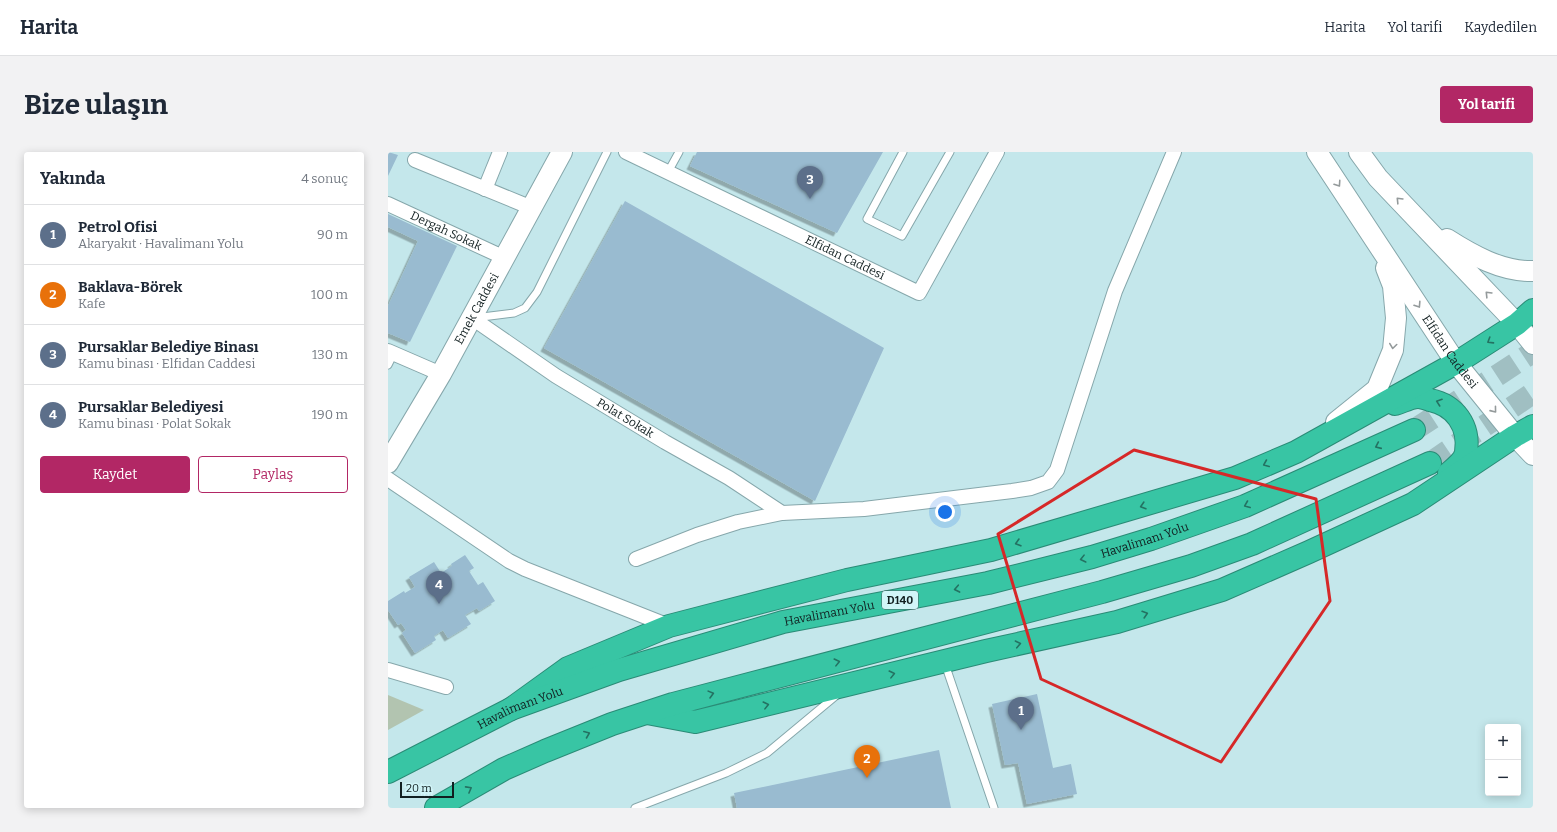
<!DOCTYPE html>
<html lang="tr">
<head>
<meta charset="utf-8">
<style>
  :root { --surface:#fff; --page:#f2f2f3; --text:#1f2937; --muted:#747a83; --line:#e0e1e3; --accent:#b22765 }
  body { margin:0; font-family:Bitter,serif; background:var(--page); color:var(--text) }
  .controls { position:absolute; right:12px; bottom:12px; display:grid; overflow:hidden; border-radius:4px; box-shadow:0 2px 10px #0003 }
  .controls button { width:36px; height:36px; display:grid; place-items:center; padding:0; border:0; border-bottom:1px solid var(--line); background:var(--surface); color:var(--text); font:20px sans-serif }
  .scale { position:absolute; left:12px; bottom:10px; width:54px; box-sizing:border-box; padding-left:4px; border:2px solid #111f20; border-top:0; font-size:11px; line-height:14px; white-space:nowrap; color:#111f20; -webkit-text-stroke:3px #d1f5f8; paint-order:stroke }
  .you { position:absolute; left:557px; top:360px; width:14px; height:14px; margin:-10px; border:3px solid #fff; border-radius:50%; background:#1a73e8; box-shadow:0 0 0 6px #1a73e833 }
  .badge { display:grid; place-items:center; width:26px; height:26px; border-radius:50%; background:var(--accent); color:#fff; font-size:13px; font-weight:700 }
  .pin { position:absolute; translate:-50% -33px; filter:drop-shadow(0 1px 2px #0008) }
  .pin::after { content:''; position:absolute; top:21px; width:14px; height:12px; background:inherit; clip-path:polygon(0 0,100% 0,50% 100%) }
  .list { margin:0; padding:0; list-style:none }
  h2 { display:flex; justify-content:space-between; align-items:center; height:52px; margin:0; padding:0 16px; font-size:17px }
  h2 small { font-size:13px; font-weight:400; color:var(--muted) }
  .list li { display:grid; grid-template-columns:26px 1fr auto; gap:12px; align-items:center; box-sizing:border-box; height:60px; padding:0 16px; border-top:1px solid var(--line) }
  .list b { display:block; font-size:15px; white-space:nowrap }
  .list p { margin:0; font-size:13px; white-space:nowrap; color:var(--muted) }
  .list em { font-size:13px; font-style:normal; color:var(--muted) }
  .actions { display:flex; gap:8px; padding:12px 16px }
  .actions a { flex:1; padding:9px 0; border:1px solid var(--accent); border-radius:4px; text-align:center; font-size:14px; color:var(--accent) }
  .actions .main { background:var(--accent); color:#fff }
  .map { position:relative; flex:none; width:1145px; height:656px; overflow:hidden; border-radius:4px }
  header { display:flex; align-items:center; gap:24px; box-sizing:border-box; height:56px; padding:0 20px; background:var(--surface); border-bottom:1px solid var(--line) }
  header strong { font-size:19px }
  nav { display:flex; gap:22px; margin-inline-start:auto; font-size:14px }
  .intro { display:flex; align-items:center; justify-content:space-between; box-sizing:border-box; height:96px; padding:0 24px }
  h1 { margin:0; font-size:28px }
  .button { padding:10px 18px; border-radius:4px; background:var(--accent); color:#fff; font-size:14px; font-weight:700 }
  main { display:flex; gap:24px; padding:0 24px }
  aside { flex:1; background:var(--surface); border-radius:4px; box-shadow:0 2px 10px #0003 }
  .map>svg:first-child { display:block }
</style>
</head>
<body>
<header>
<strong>Harita</strong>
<nav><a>Harita</a><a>Yol tarifi</a><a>Kaydedilen</a></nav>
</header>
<div class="intro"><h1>Bize ulaşın</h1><a class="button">Yol tarifi</a></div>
<main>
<aside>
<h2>Yakında<small>4 sonuç</small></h2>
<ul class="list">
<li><span class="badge" style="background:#5c6f8a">1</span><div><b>Petrol Ofisi</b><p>Akaryakıt · Havalimanı Yolu</p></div><em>90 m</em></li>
<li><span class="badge" style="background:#e8710a">2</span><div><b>Baklava-Börek</b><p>Kafe</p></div><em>100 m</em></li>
<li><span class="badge" style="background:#5c6f8a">3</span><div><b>Pursaklar Belediye Binası</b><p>Kamu binası · Elfidan Caddesi</p></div><em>130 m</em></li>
<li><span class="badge" style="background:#5c6f8a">4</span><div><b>Pursaklar Belediyesi</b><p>Kamu binası · Polat Sokak</p></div><em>190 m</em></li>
</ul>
<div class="actions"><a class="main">Kaydet</a><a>Paylaş</a></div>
</aside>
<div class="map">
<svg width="1145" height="656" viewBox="0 0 1145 656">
  <defs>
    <filter id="shadow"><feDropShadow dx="-3.5" dy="3.5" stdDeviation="0" flood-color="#0004"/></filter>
  </defs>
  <rect width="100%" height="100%" fill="#c4e7eb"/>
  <!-- green -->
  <path fill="#b2c4b0" d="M0,543L36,558L0,578Z"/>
  <!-- building -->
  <path fill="#99bbd0" filter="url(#shadow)" d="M0,0L10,3L0,24Z
    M309,0H495L449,81L302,14Z
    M237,49L496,196L427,349L156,196Z
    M0,62L69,94L22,190L0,181V154L30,89L0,75Z
    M77,403L86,416L81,419L90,433L95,430L107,449L91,459L89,456L77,463L83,472L60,486L55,478L46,484L48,488L27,501L14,481L18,478L13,471L10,473L0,458V449L16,439L17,441L27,435L21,425L46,410L53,421L64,414L63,412Z
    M649,542L665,616L683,612L689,642L639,652L630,611L617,613L604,552Z
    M551,598L563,656H349L346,641Z"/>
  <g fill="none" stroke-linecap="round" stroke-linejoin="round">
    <!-- highway-tunnel -->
    <path stroke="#a0bfc2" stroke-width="22" stroke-dasharray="22 11" stroke-linecap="butt" d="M1026,278L1145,200
      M1042,311L1145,241"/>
    <defs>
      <path id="lane" d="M515,0L479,67L514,84L562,0
        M280,20L291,0
        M86,166L126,161L137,156L149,140L219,0
        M0,213L6,201
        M557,512L606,656
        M247,656L338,621L379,601L450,542"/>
      <g id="street">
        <path id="s1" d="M238,0L531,141L609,0"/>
        <path d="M27,8L144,56"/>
        <path d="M97,37L112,0"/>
        <path id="s2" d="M0,52L117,106"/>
        <path id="s3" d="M84,166L168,224L277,290L341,326L394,361"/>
        <path d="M0,199L53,222"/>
        <path d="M0,327L121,409L137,417L281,474"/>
        <path d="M248,407L309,383L350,370L394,361L476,357L624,339L643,336L660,330L669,318L727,139L786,0"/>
        <path d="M0,518L58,535"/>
      </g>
      <g id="secondary">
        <path id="s4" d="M929,0L1068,211L1127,284L1145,303"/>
        <path d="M971,0L990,26L1129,172L1145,192"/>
        <path d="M1059,87C1084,103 1114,120 1145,119"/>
        <path d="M948,270L989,237L1005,198L1008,166L1005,134L998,116"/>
        <path id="s5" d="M0,311L53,222L174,0"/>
      </g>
      <g id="highway">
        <path d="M1007,252C1014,250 1023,245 1030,245C1034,245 1039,247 1042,248C1067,253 1082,274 1078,300C1077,308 1067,316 1061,321"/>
        <path d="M123,557L180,516L281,474L459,428L603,398L847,326L908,300L1068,211L1129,172L1145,158"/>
        <path d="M259,561L307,570L598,499L729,470L834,438L921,400L1025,352L1127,284L1145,274"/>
        <path id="s6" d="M0,620L123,557L231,518L395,470L600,431L704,405L763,387L857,354L1026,278"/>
        <path d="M48,656L116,617L157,599L224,572L285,552L714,440L803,414L864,392L1042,311"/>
      </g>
    </defs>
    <!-- lane casing -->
    <use href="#lane" stroke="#86a7ab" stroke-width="9"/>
    <!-- street casing -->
    <use href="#street" stroke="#86a7ab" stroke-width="16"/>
    <!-- secondary casing -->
    <use href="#secondary" stroke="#86a7ab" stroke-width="22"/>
    <!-- highway casing -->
    <use href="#highway" stroke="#2a8b76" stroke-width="24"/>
    <!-- lane -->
    <use href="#lane" stroke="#fff" stroke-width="7"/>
    <!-- street -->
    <use href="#street" stroke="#fff" stroke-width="14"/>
    <!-- secondary -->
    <use href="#secondary" stroke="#fff" stroke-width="20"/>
    <!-- highway -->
    <use href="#highway" stroke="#38c5a4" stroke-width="22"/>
  </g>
  <!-- one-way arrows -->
  <defs><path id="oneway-chevron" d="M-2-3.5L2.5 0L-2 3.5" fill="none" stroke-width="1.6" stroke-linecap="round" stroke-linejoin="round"/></defs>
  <g stroke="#949a9b">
    <use href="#oneway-chevron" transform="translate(950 32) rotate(56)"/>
    <use href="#oneway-chevron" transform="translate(1011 48) rotate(-134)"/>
    <use href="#oneway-chevron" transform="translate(1100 142) rotate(-134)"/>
    <use href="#oneway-chevron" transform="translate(1030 153) rotate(57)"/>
    <use href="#oneway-chevron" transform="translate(1005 194) rotate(98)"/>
    <use href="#oneway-chevron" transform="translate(1106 258) rotate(51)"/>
  </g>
  <g stroke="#247262">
    <use href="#oneway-chevron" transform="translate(1102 189) rotate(148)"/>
    <use href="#oneway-chevron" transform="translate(1051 250) rotate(-161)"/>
    <use href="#oneway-chevron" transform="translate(990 294) rotate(156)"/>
    <use href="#oneway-chevron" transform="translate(878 312) rotate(157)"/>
    <use href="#oneway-chevron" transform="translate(859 353) rotate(158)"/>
    <use href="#oneway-chevron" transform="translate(755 354) rotate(163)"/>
    <use href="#oneway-chevron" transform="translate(630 391) rotate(164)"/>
    <use href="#oneway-chevron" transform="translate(695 407) rotate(166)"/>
    <use href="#oneway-chevron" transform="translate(569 437) rotate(169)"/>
    <use href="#oneway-chevron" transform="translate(757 462) rotate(-17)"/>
    <use href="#oneway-chevron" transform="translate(630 492) rotate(-12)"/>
    <use href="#oneway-chevron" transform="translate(449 510) rotate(-14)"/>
    <use href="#oneway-chevron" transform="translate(504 522) rotate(-14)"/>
    <use href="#oneway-chevron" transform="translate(323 542) rotate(-15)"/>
    <use href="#oneway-chevron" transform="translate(378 553) rotate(-14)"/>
    <use href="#oneway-chevron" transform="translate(199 582) rotate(-22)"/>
    <use href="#oneway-chevron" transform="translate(81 637) rotate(-29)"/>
  </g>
  <!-- marked area -->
  <path fill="none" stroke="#d62828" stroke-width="3" stroke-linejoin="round" d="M746,298L928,347L942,449L833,610L653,527L610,382Z"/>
  <g text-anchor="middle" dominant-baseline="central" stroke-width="3.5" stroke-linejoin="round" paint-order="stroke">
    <!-- shield labels -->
    <rect fill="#d1f5f8" stroke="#4b5f61" stroke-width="1" x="494" y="439" width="36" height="18" rx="3"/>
    <g font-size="11" font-weight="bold" fill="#111f20">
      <text x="512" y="448">D140</text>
    </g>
    <!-- street labels -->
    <g font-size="12" fill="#111f20" stroke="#d1f5f8">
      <text stroke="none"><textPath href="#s2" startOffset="64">Dergah Sokak</textPath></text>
      <text stroke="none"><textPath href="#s1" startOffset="243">Elfidan Caddesi</textPath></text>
      <text stroke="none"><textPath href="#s5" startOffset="178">Emek Caddesi</textPath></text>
      <text stroke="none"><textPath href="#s4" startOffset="240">Elfidan Caddesi</textPath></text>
      <text stroke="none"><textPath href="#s3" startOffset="183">Polat Sokak</textPath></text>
      <text stroke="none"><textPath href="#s6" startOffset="795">Havalimanı Yolu</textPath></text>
      <text stroke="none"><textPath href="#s6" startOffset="471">Havalimanı Yolu</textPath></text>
      <text stroke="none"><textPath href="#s6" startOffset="147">Havalimanı Yolu</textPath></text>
    </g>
  </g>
</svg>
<div class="controls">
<button>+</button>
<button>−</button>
</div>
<div class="scale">20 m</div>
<div class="you"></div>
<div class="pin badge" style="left:633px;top:578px;background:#5c6f8a">1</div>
<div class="pin badge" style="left:479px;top:626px;background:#e8710a">2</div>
<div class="pin badge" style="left:422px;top:47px;background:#5c6f8a">3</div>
<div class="pin badge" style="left:51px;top:452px;background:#5c6f8a">4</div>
</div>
</main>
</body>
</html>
